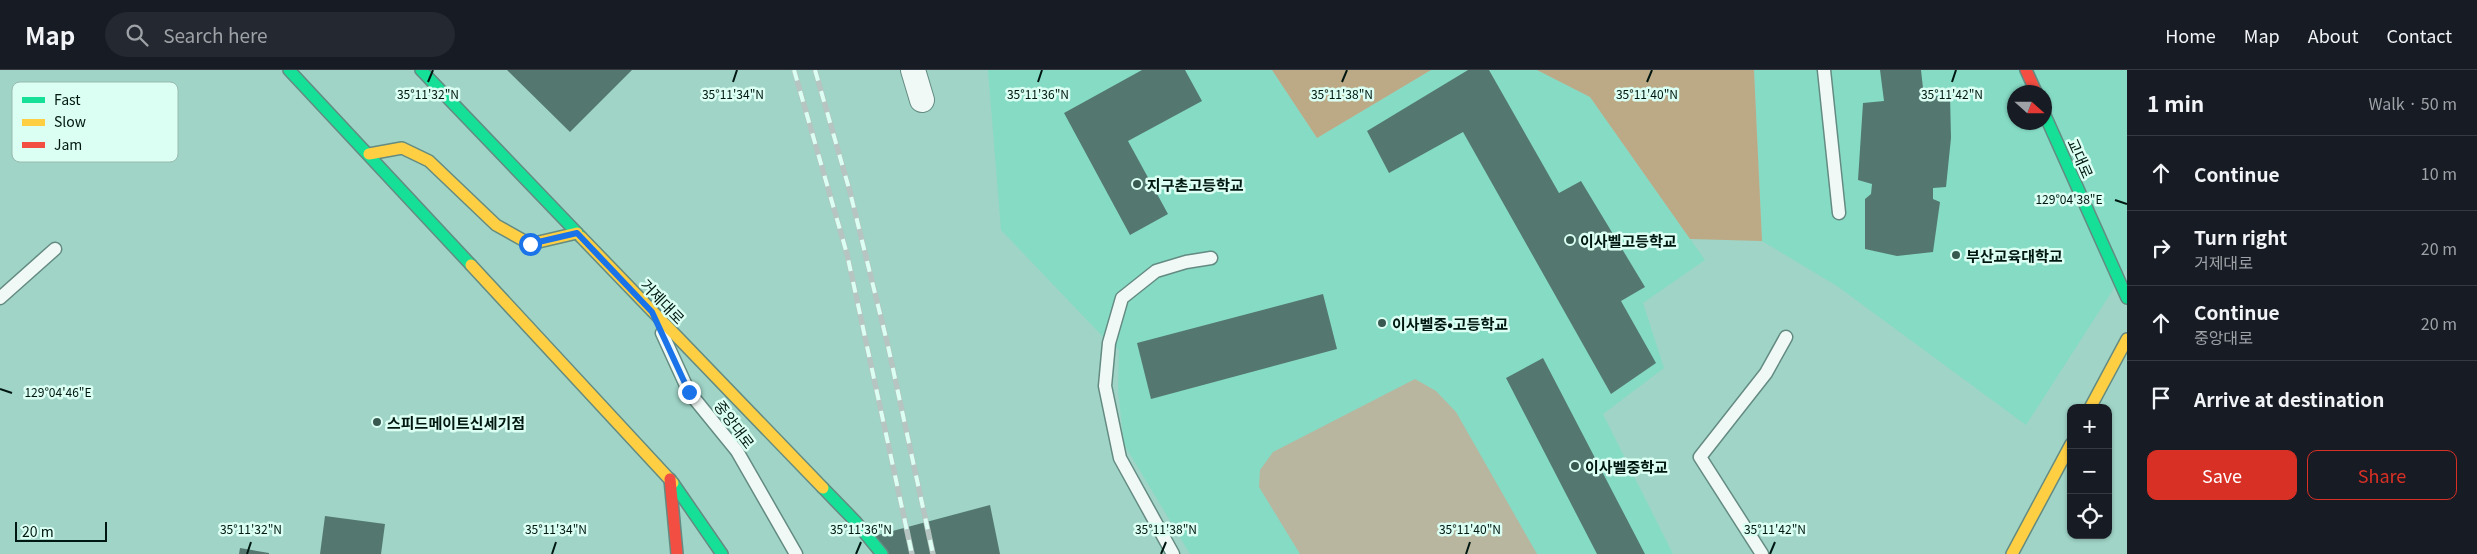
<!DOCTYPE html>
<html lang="en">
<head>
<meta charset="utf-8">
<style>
  :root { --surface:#171b24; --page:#242831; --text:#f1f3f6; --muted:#9ea1a6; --line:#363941; --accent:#d93025 }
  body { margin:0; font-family:Georgia,"Noto Sans KR",serif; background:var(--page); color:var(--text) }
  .controls { position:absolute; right:15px; bottom:15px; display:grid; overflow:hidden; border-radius:10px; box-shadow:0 1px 4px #0004 }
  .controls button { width:45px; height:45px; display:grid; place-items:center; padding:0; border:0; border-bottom:1px solid var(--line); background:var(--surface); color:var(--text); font:25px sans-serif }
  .compass { position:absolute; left:2007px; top:15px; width:45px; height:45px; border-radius:50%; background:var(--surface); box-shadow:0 1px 4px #0004; rotate:111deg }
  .scale { position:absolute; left:15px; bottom:12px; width:92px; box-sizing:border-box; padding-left:5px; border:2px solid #001711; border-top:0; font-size:14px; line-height:18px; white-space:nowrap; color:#001711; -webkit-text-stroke:4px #dbfff3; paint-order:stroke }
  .stop { position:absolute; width:15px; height:15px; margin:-11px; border:4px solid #1a73e8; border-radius:50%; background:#fff }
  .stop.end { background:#1a73e8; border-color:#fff; box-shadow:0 1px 5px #0008 }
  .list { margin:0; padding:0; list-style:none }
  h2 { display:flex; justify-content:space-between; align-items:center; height:65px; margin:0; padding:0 20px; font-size:21px }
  h2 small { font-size:16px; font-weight:400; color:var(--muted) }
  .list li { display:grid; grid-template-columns:32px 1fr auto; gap:15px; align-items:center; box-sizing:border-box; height:75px; padding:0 20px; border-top:1px solid var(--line) }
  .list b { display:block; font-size:19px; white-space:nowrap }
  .list p { margin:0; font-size:16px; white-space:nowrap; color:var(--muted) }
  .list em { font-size:16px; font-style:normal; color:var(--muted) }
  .actions { display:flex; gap:10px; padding:15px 20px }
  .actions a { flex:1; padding:11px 0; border:1px solid var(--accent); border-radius:10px; text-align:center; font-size:18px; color:var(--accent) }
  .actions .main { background:var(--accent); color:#fff }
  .icon { flex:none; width:28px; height:28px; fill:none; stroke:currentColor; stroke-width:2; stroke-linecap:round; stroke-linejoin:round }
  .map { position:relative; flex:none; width:2127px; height:484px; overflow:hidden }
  header { display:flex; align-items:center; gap:30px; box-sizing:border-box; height:70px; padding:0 25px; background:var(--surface); border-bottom:1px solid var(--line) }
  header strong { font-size:24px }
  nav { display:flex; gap:28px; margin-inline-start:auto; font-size:18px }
  .search { width:350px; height:45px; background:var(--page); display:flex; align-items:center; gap:12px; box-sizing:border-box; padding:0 18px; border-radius:28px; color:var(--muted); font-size:19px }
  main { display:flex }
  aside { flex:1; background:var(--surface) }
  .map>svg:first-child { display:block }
</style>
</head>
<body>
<header>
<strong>Map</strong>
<div class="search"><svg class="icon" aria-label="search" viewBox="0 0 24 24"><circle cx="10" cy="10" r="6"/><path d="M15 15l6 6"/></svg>Search here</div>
<nav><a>Home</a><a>Map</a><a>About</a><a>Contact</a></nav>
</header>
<main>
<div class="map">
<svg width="2127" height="484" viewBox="0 0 2127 484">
  <rect width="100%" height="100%" fill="#9fd4c6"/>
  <!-- built -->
  <path fill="#86dbc5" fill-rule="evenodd" d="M988,0H1272L1317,68L1431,0H1537L1590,27L1705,190L1643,233L1664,298L1603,344L1673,484H1190L1124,374L1118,320L1119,280L1109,273L1001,160Z
    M1754,0H2127V198L2026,355L1837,216L1762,171ZM2014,22H2044V52H2014Z"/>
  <!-- green -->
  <path fill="#b8b69f" d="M1415,309L1436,321L1456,342L1537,484H1300L1259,417L1260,400L1273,382Z"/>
  <!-- forest -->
  <path fill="#bcaa87" d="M1272,0H1431L1317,68Z
    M1537,0H1754L1762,171L1690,169L1590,27Z"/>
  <!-- building -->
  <path fill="#54786f" d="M507,0H632L570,62Z
    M1142,0H1185L1202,31L1128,71L1168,144L1130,165L1064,43Z
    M1468,0H1489L1559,123L1581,111L1645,217L1621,231L1656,293L1611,324L1463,62L1389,103L1367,61Z
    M1880,0H1921L1924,27L1950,25L1951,68L1946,117L1933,118V129L1940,132L1933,182L1897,186L1865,179V129L1871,124L1872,114L1858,110L1863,33L1884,31Z
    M1323,224L1337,279L1151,329L1137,273Z
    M1543,288L1645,484H1597L1506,308Z
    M990,435L1000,484H873L870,467Z
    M325,446L385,454L381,484H320Z
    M240,478L269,483V484H239Z"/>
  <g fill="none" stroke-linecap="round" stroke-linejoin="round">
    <defs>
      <path id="lane" d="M1824,0L1839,143
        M0,228L55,179
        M662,263L689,322L737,381L796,484
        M1173,484L1120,388L1105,316L1109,273L1122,228L1156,201L1186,192L1211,188
        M1762,484L1700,387L1766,303L1786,267"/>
      <path id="street" d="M913,0L922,30"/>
      <path id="fast" d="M289,0L471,195
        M421,0L581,167
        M2044,43L2127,228
        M673,413L722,484
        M823,418L855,451L882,484"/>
      <path id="slow" d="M369,84L402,78L429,91L496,155L530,174L577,163
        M581,167L823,418
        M471,195L673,413
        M2090,338L2127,269
        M2012,484L2071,374"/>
      <path id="jam" d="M2026,0L2036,22
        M670,409L677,484"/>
    </defs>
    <!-- lane casing -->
    <use href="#lane" stroke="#648b82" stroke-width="15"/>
    <!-- street casing -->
    <use href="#street" stroke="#648b82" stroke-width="26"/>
    <!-- fast casing -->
    <use href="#fast" stroke="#648b82" stroke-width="14"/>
    <!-- slow casing -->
    <use href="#slow" stroke="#648b82" stroke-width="14"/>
    <!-- jam casing -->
    <use href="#jam" stroke="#648b82" stroke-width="14"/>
    <!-- lane -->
    <use href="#lane" stroke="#f1f9f6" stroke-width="12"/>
    <!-- street -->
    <use href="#street" stroke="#f1f9f6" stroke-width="24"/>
    <!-- fast -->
    <use href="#fast" stroke="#16e098" stroke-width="11"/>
    <!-- slow -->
    <use href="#slow" stroke="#ffcf43" stroke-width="11"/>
    <!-- jam -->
    <use href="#jam" stroke="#f24e42" stroke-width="11"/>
    <defs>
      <path id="rail" d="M794,0L847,184L912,484
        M815,0L850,122L888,276L933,484"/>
    </defs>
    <!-- rail casing -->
    <use href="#rail" stroke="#b6c5c1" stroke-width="5.5"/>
    <!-- rail -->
    <use href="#rail" stroke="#dbfff3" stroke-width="4" stroke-dasharray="11" stroke-linecap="butt"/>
  </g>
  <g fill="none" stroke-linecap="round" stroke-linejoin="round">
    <!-- route -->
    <path stroke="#1a73e8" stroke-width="6" d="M530,174L577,163L652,242L689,322"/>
  </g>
  <!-- ticks -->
  <path fill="none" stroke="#001711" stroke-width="2" d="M428,12L433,0M733,12L737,0M1038,12L1042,0M1342,12L1347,0M1647,12L1652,0M1952,12L1956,0M2115,130L2127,134M0,319L12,323M247,484L251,472M552,484L556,472M856,484L861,472M1161,484L1166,472M1466,484L1470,472M1770,484L1775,472"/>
  <!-- markers -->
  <g fill="#385950" stroke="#dbfff3" stroke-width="2">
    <circle cx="1137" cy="114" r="5"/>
    <circle cx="1570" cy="170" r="5"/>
    <circle cx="1956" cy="185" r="5"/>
    <circle cx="1382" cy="253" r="5"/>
    <circle cx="377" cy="352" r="5"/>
    <circle cx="1575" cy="396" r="5"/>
  </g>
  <g text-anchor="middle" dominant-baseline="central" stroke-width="5" stroke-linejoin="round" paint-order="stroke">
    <!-- street labels -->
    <g font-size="15" fill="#001711" stroke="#dbfff3">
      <text transform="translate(2081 88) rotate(66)">교대로</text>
      <text transform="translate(663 231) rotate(46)">거제대로</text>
      <text transform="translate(735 354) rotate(53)">중앙대로</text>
    </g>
    <!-- poi labels -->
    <g font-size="15" font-weight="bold" fill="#001711" stroke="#dbfff3" text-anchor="start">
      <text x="1147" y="114">지구촌고등학교</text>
      <text x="1580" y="170">이사벨고등학교</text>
      <text x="1966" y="185">부산교육대학교</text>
      <text x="1392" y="253">이사벨중•고등학교</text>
      <text x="387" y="352">스피드메이트신세기점</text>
      <text x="1585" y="396">이사벨중학교</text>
    </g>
  </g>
  <!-- legend -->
  <rect x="12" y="12" width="166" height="80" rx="8" fill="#dbfff3" stroke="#99b9af" stroke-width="1"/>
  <rect x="22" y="27" width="23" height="6" fill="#16e098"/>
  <rect x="22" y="49" width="23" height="7" fill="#ffcf43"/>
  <rect x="22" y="72" width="23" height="6" fill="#f24e42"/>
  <g font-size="14" fill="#001711">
    <text x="54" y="35">Fast</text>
    <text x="54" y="57">Slow</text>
    <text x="54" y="80">Jam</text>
  </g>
  <g font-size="12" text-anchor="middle" fill="#001711" stroke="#dbfff3" stroke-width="5" stroke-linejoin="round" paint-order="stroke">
    <text x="1342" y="29">35°11'38"N</text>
    <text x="1647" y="29">35°11'40"N</text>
    <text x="428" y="29">35°11'32"N</text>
    <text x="733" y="29">35°11'34"N</text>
    <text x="1038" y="29">35°11'36"N</text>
    <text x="1952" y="29">35°11'42"N</text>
    <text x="2069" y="134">129°04'38"E</text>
    <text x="58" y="327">129°04'46"E</text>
    <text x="251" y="464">35°11'32"N</text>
    <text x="556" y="464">35°11'34"N</text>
    <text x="861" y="464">35°11'36"N</text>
    <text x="1166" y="464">35°11'38"N</text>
    <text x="1470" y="464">35°11'40"N</text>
    <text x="1775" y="464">35°11'42"N</text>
  </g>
</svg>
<div class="controls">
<button>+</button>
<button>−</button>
<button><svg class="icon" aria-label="locate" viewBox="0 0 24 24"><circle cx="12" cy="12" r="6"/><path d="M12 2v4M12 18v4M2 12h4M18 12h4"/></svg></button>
</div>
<svg class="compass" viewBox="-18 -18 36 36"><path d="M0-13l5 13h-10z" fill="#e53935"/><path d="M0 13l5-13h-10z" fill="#9ea1a6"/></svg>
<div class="scale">20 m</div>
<div class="stop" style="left:530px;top:174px"></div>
<div class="stop end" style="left:689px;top:322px"></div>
</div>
<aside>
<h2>1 min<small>Walk · 50 m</small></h2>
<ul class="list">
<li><svg class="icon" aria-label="ahead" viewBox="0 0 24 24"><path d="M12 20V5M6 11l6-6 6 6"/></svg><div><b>Continue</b></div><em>10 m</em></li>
<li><svg class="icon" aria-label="right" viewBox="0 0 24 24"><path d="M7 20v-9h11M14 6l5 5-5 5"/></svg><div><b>Turn right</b><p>거제대로</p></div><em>20 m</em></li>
<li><svg class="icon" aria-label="ahead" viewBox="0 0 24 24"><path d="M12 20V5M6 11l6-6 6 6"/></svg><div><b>Continue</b><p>중앙대로</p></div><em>20 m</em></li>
<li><svg class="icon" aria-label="arrive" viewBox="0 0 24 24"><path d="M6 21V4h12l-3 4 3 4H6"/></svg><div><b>Arrive at destination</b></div></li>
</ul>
<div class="actions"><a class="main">Save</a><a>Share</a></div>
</aside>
</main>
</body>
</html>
